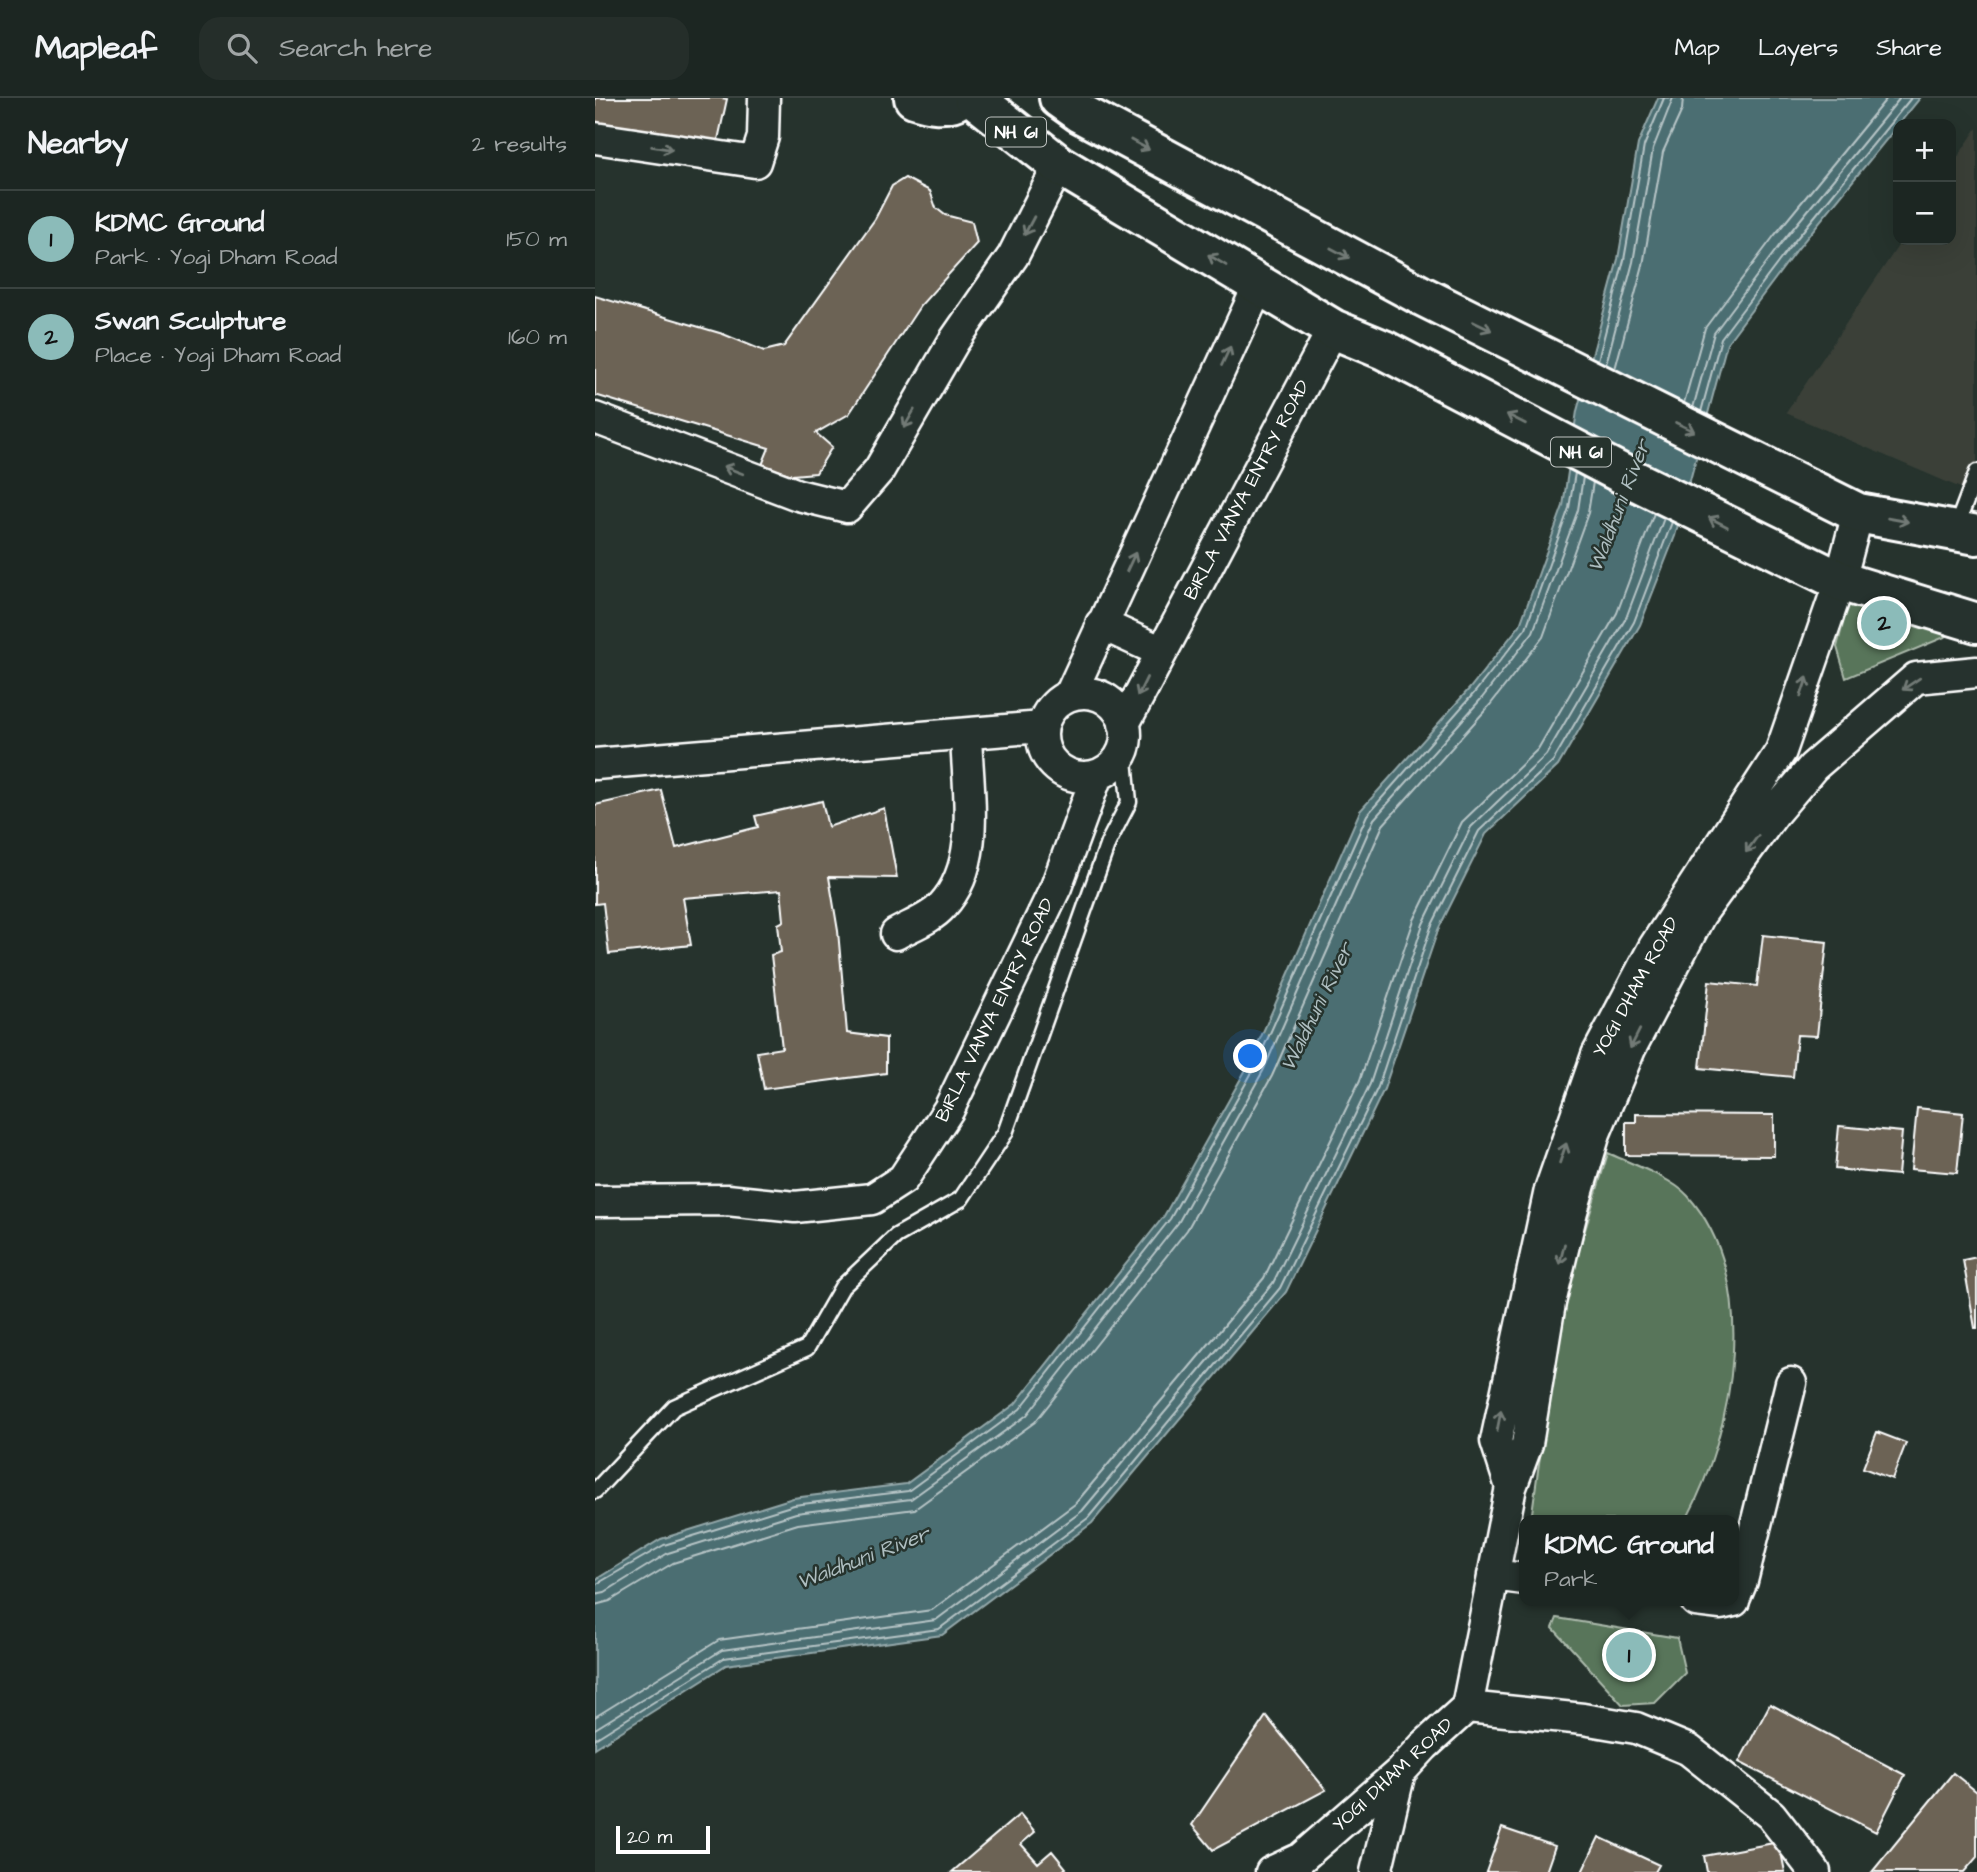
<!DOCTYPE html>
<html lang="en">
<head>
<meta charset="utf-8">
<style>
  :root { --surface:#1c2622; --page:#252e2a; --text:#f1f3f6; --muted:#a0a5a5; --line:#3a4340; --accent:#8bbbb9 }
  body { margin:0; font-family:"Architects Daughter",sans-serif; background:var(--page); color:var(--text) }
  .controls { position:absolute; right:21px; top:21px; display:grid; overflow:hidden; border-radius:14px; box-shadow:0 7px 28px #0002 }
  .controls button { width:63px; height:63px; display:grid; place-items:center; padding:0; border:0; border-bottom:2px solid var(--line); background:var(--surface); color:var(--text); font:35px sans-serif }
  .scale { position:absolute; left:21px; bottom:18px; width:94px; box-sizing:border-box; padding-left:7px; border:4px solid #fff; border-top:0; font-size:19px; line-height:24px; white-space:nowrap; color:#fff; -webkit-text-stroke:5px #26332d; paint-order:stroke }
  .you { position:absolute; left:656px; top:959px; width:24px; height:24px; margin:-18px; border:5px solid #fff; border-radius:50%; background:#1a73e8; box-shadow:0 0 0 10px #1a73e833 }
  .badge { display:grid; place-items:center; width:46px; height:46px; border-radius:50%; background:var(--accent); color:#111; font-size:23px; font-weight:700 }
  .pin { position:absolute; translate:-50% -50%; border:4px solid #fff; box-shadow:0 2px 7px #0006 }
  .popup { position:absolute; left:924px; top:1417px; width:220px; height:91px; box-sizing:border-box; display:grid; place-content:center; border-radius:14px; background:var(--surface); filter:drop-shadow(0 2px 5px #0005); font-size:23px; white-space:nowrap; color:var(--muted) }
  .popup b { font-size:26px; color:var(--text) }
  .popup::after { content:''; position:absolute; left:50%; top:100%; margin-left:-14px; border:14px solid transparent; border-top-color:var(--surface) }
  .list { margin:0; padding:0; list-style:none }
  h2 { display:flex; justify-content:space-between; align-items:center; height:91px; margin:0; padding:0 28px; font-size:30px }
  h2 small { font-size:23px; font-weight:400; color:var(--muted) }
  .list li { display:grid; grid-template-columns:46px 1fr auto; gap:21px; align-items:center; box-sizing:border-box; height:98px; padding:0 28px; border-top:2px solid var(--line) }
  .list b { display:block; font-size:26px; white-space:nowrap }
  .list p { margin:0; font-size:23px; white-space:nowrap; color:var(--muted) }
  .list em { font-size:23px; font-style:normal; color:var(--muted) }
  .icon { flex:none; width:38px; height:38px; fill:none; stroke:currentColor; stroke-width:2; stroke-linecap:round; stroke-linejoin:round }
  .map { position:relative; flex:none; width:1382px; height:1774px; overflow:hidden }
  header { display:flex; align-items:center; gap:42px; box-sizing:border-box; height:98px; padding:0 35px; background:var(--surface); border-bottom:2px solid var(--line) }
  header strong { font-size:33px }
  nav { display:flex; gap:38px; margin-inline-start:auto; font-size:24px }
  .search { width:490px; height:63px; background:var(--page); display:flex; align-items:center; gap:18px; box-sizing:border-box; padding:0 24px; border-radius:21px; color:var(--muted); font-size:26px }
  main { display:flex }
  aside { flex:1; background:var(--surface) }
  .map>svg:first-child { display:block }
</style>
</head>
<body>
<header>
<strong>Mapleaf</strong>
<div class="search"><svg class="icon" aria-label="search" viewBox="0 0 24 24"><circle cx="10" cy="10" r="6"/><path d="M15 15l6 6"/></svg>Search here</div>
<nav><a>Map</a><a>Layers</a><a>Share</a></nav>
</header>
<main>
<aside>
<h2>Nearby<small>2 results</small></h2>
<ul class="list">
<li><span class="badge">1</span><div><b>KDMC Ground</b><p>Park · Yogi Dham Road</p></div><em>150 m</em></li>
<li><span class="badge">2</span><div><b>Swan Sculpture</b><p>Place · Yogi Dham Road</p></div><em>160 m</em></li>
</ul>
</aside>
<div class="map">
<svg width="1382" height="1774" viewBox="0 0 1382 1774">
  <rect width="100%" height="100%" fill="#26332d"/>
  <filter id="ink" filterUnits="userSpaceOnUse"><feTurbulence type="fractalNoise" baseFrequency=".0143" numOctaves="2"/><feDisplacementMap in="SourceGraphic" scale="14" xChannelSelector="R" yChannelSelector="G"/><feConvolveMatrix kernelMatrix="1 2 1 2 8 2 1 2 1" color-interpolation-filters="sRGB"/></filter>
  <g filter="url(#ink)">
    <!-- built -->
    <path fill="#3b4139" d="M1382,30V397L1191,315L1307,142H1356V69Z"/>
    <!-- green -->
    <path fill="#58745a" stroke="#acbaac" stroke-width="2" d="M1257,490L1357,536L1251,580L1242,549Z
      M1013,1055C1035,1065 1077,1080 1093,1098C1167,1182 1139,1332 1091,1422H936L965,1216Z
      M962,1520L1082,1540L1090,1575L1060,1605L1028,1607L958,1530Z"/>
    <!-- water -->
    <path fill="#4c6e72" stroke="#94a8aa" stroke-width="2" d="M1063,0H1325L1200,154L1132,245L1080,438L1045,527L963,668L891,736L843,832L789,991L691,1194L497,1425L347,1537L131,1567L0,1650V1482L66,1441L198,1400L311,1386L420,1306L569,1118L654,966L765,713L875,590L925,527L968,408L982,313L1023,161L1043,46Z"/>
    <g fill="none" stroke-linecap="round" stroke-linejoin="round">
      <!-- shore -->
      <path stroke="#b7c5c7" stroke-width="2" d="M1003,262L1029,162L1049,48L1069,0
        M1011,266L1038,164L1058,51L1078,0
        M1020,271L1048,167L1068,54L1087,12L1088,0
        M1089,305L1110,230L1179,138L1292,0
        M1098,310L1119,235L1187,144L1305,0
        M1106,314L1126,240L1194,150L1316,0
        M0,1487L69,1447L199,1407L313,1393L425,1311L575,1121L660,969L772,717L880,594L931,530L974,410L980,375
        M0,1496L10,1494L73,1455L201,1415L316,1401L432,1317L583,1125L668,973L779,721L887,600L938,534L983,412L988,379
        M0,1507L15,1503L78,1465L203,1426L320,1411L440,1324L592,1132L677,978L788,727L895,607L948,539L993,415L998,384
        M0,1619L124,1542L337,1512L480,1406L669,1180L765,982L819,822L867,724L943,651L1022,515L1059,415
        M0,1631L127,1552L341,1522L487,1413L678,1185L775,986L828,826L876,729L951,657L1031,520L1069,420
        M0,1641L129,1560L344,1531L493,1420L685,1190L783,989L836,829L884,733L958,663L1039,524L1077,424"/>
    </g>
    <!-- building -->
    <path fill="#6c6355" stroke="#fff" stroke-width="2" d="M0,0H126L132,1L121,51L0,24Z
      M310,80L335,93L341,110L350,117L377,124L382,145L325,208L254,316L221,335L237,349L221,375L197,377L167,367L174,350L0,297V198L128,236L169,253L189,248L280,121L297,88Z
      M66,692L81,750L163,729L160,718L227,703L233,729L289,710L302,780L234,779L243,833L252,935L291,940V975L169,991L162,954L187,950L176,857L186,854L183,826L189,823L186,792L88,800L96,847L14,856L8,805L0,806V707Z
      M1168,837L1232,844L1222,938L1202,937L1198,979L1105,970L1114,883L1162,888Z
      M1322,1010L1368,1015L1362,1075L1316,1071Z
      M1041,1016L1179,1017V1058L1031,1057V1024H1041Z
      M1244,1028L1307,1034L1303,1077L1240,1071Z
      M1382,1159V1230H1380L1368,1162Z
      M1282,1334L1311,1345L1297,1381L1268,1370Z
      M1175,1606L1310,1677L1281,1734L1144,1664Z
      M671,1618L731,1692L618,1752L597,1727Z
      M1358,1675L1382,1694V1759L1369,1774H1277Z
      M425,1716L440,1734L426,1746L443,1765L457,1753L471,1770L466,1774H357Z
      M907,1730L960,1748L951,1774H891Z
      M1004,1739L1064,1767L1060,1774H987Z
      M1184,1744L1190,1774H1112L1109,1758Z"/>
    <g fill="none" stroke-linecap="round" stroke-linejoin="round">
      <defs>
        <path id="lane" d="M1360,432L1382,374
          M0,1393L79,1309L212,1250L247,1189L301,1138L366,1101L410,1035L513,745L534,704L529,651"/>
        <path id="street" d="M0,40L160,64L168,39L169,0
          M0,320L203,397L252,409L284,372L359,243L418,158L464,67
          M506,526L565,553
          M447 637a42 42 0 1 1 84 0a42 42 0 1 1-84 0Z
          M475,597L664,187
          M529,626L738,231
          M0,666L447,629
          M301,836C315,828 337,820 347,808C388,765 372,690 371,636
          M0,1103L132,1102L200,1109L277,1101L308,1081L354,1011L461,789L502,677
          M916,1389L901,1343L955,1092L1002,957L1059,849L1186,653L1245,483L1263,415
          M898,1477L929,1481
          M1139,1502L1147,1483L1196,1285
          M1101,1503L1126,1506L1139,1503
          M872,1609L988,1621L1041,1630L1094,1652L1176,1717L1220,1774
          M676,1774L706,1760L805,1674L829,1648L872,1609L916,1389L932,1346L955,1205L977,1113L1000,1035L1035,951L1105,817L1180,714L1218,669L1321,580L1382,574
          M781,1774L805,1674"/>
        <path id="primary" d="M319,0C334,5 351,9 365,0"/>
        <path id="highway" d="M379,0L464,67L738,231L789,252L1035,380L1245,483L1382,525
          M464,0L485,15L825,197L1263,415L1382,437"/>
      </defs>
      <!-- lane casing -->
      <use href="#lane" stroke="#fff" stroke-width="19"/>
      <!-- street casing -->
      <use href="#street" stroke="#fff" stroke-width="35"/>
      <!-- primary casing -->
      <use href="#primary" stroke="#fff" stroke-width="44"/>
      <!-- highway casing -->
      <use href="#highway" stroke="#fff" stroke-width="44"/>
      <!-- lane -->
      <use href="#lane" stroke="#26332d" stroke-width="14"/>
      <!-- street -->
      <use href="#street" stroke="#26332d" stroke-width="30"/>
      <!-- primary -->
      <use href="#primary" stroke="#26332d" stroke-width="38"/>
      <!-- highway -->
      <use href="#highway" stroke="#26332d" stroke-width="38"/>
    </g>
    <!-- one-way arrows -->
    <defs><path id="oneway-shaft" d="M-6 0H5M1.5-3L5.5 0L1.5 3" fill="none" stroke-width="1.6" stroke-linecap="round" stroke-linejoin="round" transform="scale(1.75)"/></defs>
    <g stroke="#727a76">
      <use href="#oneway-shaft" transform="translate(545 47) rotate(28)"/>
      <use href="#oneway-shaft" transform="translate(67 50) rotate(9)"/>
      <use href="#oneway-shaft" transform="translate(434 128) rotate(118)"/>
      <use href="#oneway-shaft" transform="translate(745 155) rotate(28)"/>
      <use href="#oneway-shaft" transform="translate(622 162) rotate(-149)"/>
      <use href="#oneway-shaft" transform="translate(887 228) rotate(26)"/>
      <use href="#oneway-shaft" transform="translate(631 258) rotate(-65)"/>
      <use href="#oneway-shaft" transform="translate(314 321) rotate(120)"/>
      <use href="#oneway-shaft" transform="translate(921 321) rotate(-153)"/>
      <use href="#oneway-shaft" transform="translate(1090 329) rotate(26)"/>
      <use href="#oneway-shaft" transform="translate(138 372) rotate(-159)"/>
      <use href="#oneway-shaft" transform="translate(1303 422) rotate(10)"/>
      <use href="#oneway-shaft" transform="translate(1123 424) rotate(-153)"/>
      <use href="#oneway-shaft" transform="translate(536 464) rotate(-65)"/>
      <use href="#oneway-shaft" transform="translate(1316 586) rotate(146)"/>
      <use href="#oneway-shaft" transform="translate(547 589) rotate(116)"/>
      <use href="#oneway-shaft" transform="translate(1209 589) rotate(-71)"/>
      <use href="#oneway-shaft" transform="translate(1157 746) rotate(126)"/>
      <use href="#oneway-shaft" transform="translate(1040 941) rotate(117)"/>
      <use href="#oneway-shaft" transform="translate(968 1055) rotate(-71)"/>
      <use href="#oneway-shaft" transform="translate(967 1156) rotate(104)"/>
      <use href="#oneway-shaft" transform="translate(904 1323) rotate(-79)"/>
    </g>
  </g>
  <g text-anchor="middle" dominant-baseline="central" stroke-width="5" stroke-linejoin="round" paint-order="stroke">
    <!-- shield labels -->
    <g fill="#26332d" stroke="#bec2c0" stroke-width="2">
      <rect x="391" y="19.5" width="60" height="29" rx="5"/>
      <rect x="956" y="339.5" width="60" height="29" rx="5"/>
    </g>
    <g font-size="18" font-weight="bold" fill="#fff">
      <text x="421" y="34">NH 61</text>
      <text x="986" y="354">NH 61</text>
    </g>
    <!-- street labels -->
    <g font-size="19" fill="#fff" stroke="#26332d">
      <text transform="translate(652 392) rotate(-62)">BIRLA VANYA ENTRY ROAD</text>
      <text transform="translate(1041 889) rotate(-61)">YOGI DHAM ROAD</text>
      <text transform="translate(400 912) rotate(-64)">BIRLA VANYA ENTRY ROAD</text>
      <text transform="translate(798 1677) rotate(-43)">YOGI DHAM ROAD</text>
    </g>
    <!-- water labels -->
    <g font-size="21" font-style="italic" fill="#aebec0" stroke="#26332d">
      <text transform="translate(1024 408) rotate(-69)">Waldhuni River</text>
      <text transform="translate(722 909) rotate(-64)">Waldhuni River</text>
      <text transform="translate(268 1460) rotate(-21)">Waldhuni River</text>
    </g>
  </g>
</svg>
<div class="controls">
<button>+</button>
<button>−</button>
</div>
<div class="scale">20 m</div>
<div class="you"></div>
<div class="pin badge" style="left:1034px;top:1557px">1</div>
<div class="popup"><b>KDMC Ground</b>Park</div>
<div class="pin badge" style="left:1289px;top:525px">2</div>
</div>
</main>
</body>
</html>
